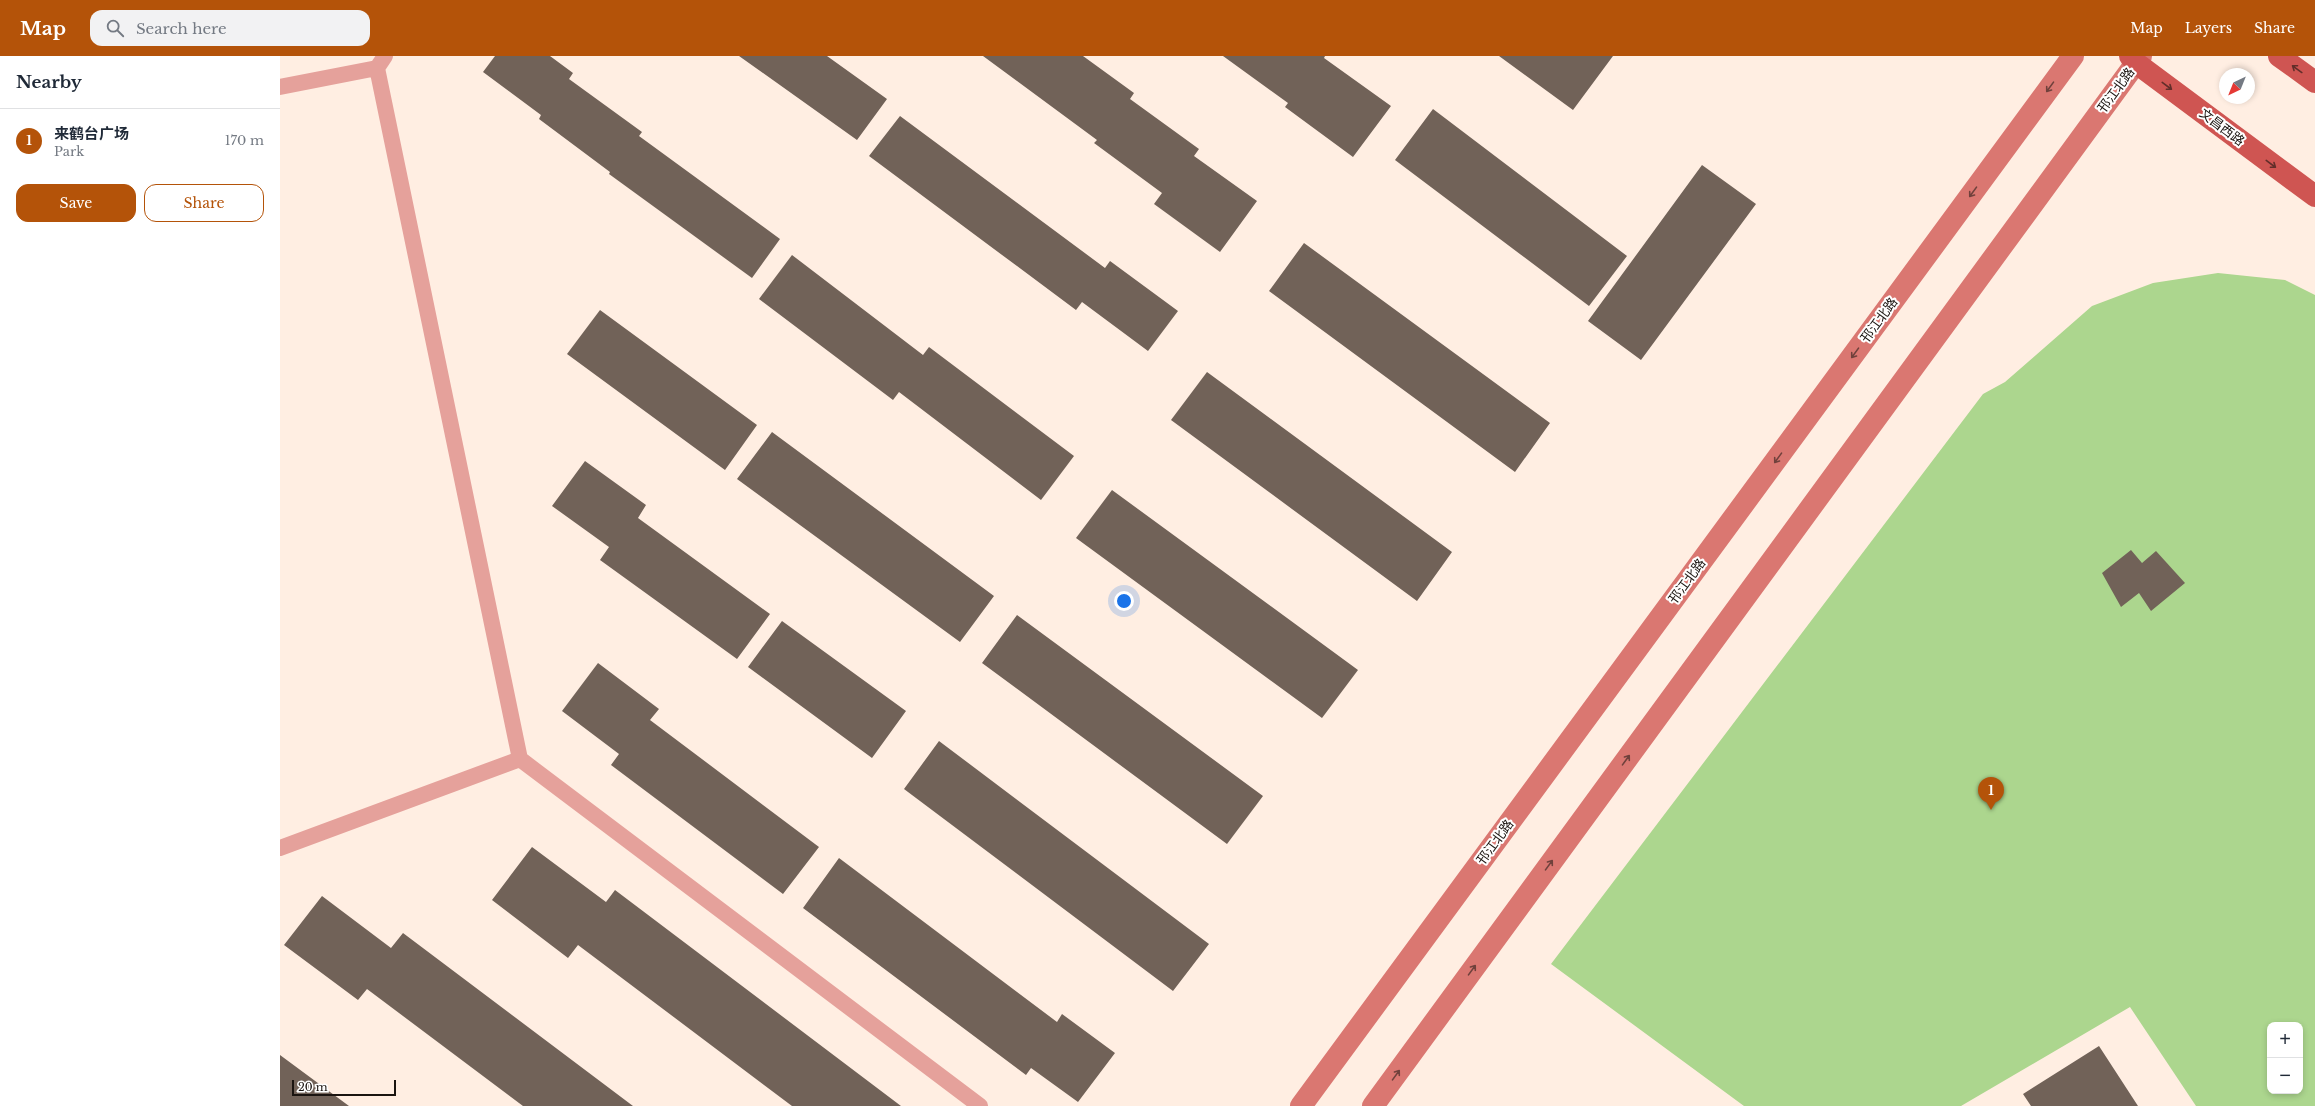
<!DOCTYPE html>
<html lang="en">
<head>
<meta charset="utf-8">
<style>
  :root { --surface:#fff; --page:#f2f2f3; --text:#1f2937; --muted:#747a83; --line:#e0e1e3; --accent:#b45309 }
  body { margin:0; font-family:"Libre Baskerville","Noto Sans SC",serif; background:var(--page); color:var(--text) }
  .controls { position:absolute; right:12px; bottom:12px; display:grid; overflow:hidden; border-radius:8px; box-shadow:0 2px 6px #0003 }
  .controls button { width:36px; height:36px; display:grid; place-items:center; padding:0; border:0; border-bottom:1px solid var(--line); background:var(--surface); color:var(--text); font:20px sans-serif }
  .compass { position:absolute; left:1939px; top:12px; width:36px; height:36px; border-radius:50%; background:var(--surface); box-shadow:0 2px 6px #0003; rotate:223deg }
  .scale { position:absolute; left:12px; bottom:10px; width:104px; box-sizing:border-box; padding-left:4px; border:2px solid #1a1410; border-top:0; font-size:11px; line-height:14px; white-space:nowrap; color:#1a1410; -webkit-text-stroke:3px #fff; paint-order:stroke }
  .you { position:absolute; left:844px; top:545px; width:14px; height:14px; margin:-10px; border:3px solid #fff; border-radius:50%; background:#1a73e8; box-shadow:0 0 0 6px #1a73e833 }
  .badge { display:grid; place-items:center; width:26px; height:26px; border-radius:50%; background:var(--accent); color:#fff; font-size:13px; font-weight:700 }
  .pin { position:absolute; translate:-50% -33px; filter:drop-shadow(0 1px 2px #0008) }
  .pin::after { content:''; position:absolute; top:21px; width:14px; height:12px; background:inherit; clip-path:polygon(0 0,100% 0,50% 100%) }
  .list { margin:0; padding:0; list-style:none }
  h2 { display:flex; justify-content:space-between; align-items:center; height:52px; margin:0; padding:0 16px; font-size:17px }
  h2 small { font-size:13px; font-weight:400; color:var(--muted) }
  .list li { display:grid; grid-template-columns:26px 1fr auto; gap:12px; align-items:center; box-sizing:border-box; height:64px; padding:0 16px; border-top:1px solid var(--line) }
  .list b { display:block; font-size:15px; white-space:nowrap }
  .list p { margin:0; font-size:13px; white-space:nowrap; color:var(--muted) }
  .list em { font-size:13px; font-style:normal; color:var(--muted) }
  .actions { display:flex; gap:8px; padding:12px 16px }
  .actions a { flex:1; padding:9px 0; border:1px solid var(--accent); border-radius:12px; text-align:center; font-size:14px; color:var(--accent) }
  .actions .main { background:var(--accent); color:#fff }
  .icon { flex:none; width:22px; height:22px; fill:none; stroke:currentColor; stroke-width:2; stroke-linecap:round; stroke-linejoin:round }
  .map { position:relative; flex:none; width:2035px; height:1050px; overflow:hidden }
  header { display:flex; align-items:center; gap:24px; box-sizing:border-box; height:56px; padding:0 20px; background:var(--accent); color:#fff }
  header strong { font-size:19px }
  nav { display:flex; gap:22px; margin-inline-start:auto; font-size:14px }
  .search { width:280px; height:36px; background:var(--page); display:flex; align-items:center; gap:10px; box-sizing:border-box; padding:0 14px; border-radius:12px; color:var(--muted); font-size:15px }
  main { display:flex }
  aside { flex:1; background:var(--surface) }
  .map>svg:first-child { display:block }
</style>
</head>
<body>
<header>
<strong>Map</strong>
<div class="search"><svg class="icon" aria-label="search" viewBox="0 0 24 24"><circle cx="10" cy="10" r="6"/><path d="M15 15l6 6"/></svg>Search here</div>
<nav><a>Map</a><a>Layers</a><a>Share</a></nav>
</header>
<main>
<aside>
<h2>Nearby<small></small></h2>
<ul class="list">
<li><span class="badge">1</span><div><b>来鹤台广场</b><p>Park</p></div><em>170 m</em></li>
</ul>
<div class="actions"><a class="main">Save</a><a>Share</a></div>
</aside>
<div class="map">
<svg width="2035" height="1050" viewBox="0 0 2035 1050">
  <rect width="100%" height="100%" fill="#ffeee2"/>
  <!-- green -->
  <path fill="#acd68e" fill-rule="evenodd" d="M1938,217L2005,224L2035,239V1050H1916L1850,951L1681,1050H1464L1271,908L1703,338L1725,326L1812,250L1873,227ZM1990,969H2020V1035H1990Z"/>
  <!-- building -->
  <path fill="#716258" d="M215,0H270L293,17L289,23L362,76L359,80L500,183L472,222L329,118L330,116L259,63L261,59L203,16Z
    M459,0H547L607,43L577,84Z
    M703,0H803L854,37L850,43L919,93L914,100L977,145L940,196L874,148L882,137L814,87L817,84Z
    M943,0H1045L1044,2L1111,50L1073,101L1005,51L1008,47Z
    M1219,0H1333L1293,54Z
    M1153,53L1347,200L1309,250L1115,104Z
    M620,60L825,212L830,205L898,255L868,295L802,246L796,254L589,100Z
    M1422,109L1476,148L1361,304L1308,265Z
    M1024,187L1270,367L1235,416L989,235Z
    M512,199L643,299L649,291L794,400L761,444L619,336L613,344L479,243Z
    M320,254L477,369L445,414L287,298Z
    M927,316L1172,496L1137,545L891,364Z
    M492,376L714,540L680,586L457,423Z
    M305,405L366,449L358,462L490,558L457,603L320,504L329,491L272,450Z
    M832,434L1078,614L1042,662L796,482Z
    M1851,494L1862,507L1876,495L1905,527L1871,555L1859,537L1841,551L1822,517Z
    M737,559L983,740L947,788L702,607Z
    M502,565L626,655L592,702L468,611Z
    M318,607L379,653L370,664L539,791L503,838L331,709L339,698L282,655Z
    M659,685L929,888L893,935L624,733Z
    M252,791L326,846L335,834L621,1050H512L298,889L288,902L212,844Z
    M559,802L777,966L782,958L835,997L798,1046L751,1012L746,1019L523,852Z
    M42,840L111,892L123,877L353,1050H243L87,933L78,944L4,889Z
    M1819,990L1858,1050H1751L1743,1038Z
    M0,999L69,1050H0Z"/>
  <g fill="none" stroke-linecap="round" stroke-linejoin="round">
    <!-- service -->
    <path stroke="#e5a19b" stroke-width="16" d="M0,31L97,12
      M240,703L700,1050
      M0,792L240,703L97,12L105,0"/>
    <!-- secondary -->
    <path stroke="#da7771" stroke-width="22" d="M1021,1050L1793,0
      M1093,1050L1861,0"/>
    <!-- primary -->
    <path stroke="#cf5552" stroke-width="22" d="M1850,0L1856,7L2035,140
      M1999,0L2035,26"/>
  </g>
  <!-- one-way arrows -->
  <defs><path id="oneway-shaft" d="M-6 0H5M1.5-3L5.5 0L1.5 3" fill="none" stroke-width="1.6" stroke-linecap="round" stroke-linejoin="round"/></defs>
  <g stroke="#622e2a">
    <use href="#oneway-shaft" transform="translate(2017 13) rotate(-144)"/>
    <use href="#oneway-shaft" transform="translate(1887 30) rotate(37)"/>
    <use href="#oneway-shaft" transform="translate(1991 108) rotate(37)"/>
  </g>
  <g stroke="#70413c">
    <use href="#oneway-shaft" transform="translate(1770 31) rotate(126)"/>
    <use href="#oneway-shaft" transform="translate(1693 136) rotate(126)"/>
    <use href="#oneway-shaft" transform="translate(1575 297) rotate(126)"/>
    <use href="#oneway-shaft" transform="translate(1498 402) rotate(126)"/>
    <use href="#oneway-shaft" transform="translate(1346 704) rotate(-54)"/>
    <use href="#oneway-shaft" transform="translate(1269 809) rotate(-54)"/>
    <use href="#oneway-shaft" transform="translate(1192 914) rotate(-54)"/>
    <use href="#oneway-shaft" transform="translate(1116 1019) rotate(-54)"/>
  </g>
  <g text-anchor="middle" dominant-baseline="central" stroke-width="4" stroke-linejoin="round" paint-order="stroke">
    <!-- street labels -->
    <g font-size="13" fill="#1a1410" stroke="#fff">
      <text transform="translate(1836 34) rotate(-54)">邗江北路</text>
      <text transform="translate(1942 71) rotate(37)">文昌西路</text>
      <text transform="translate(1599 264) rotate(-54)">邗江北路</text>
      <text transform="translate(1407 525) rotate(-54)">邗江北路</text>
      <text transform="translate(1215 786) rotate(-54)">邗江北路</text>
    </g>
  </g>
</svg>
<div class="controls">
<button>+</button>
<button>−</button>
</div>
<svg class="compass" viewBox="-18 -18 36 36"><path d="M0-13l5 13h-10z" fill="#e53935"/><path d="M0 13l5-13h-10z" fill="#747a83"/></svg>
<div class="scale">20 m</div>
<div class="you"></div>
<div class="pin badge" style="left:1711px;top:754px">1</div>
</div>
</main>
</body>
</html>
